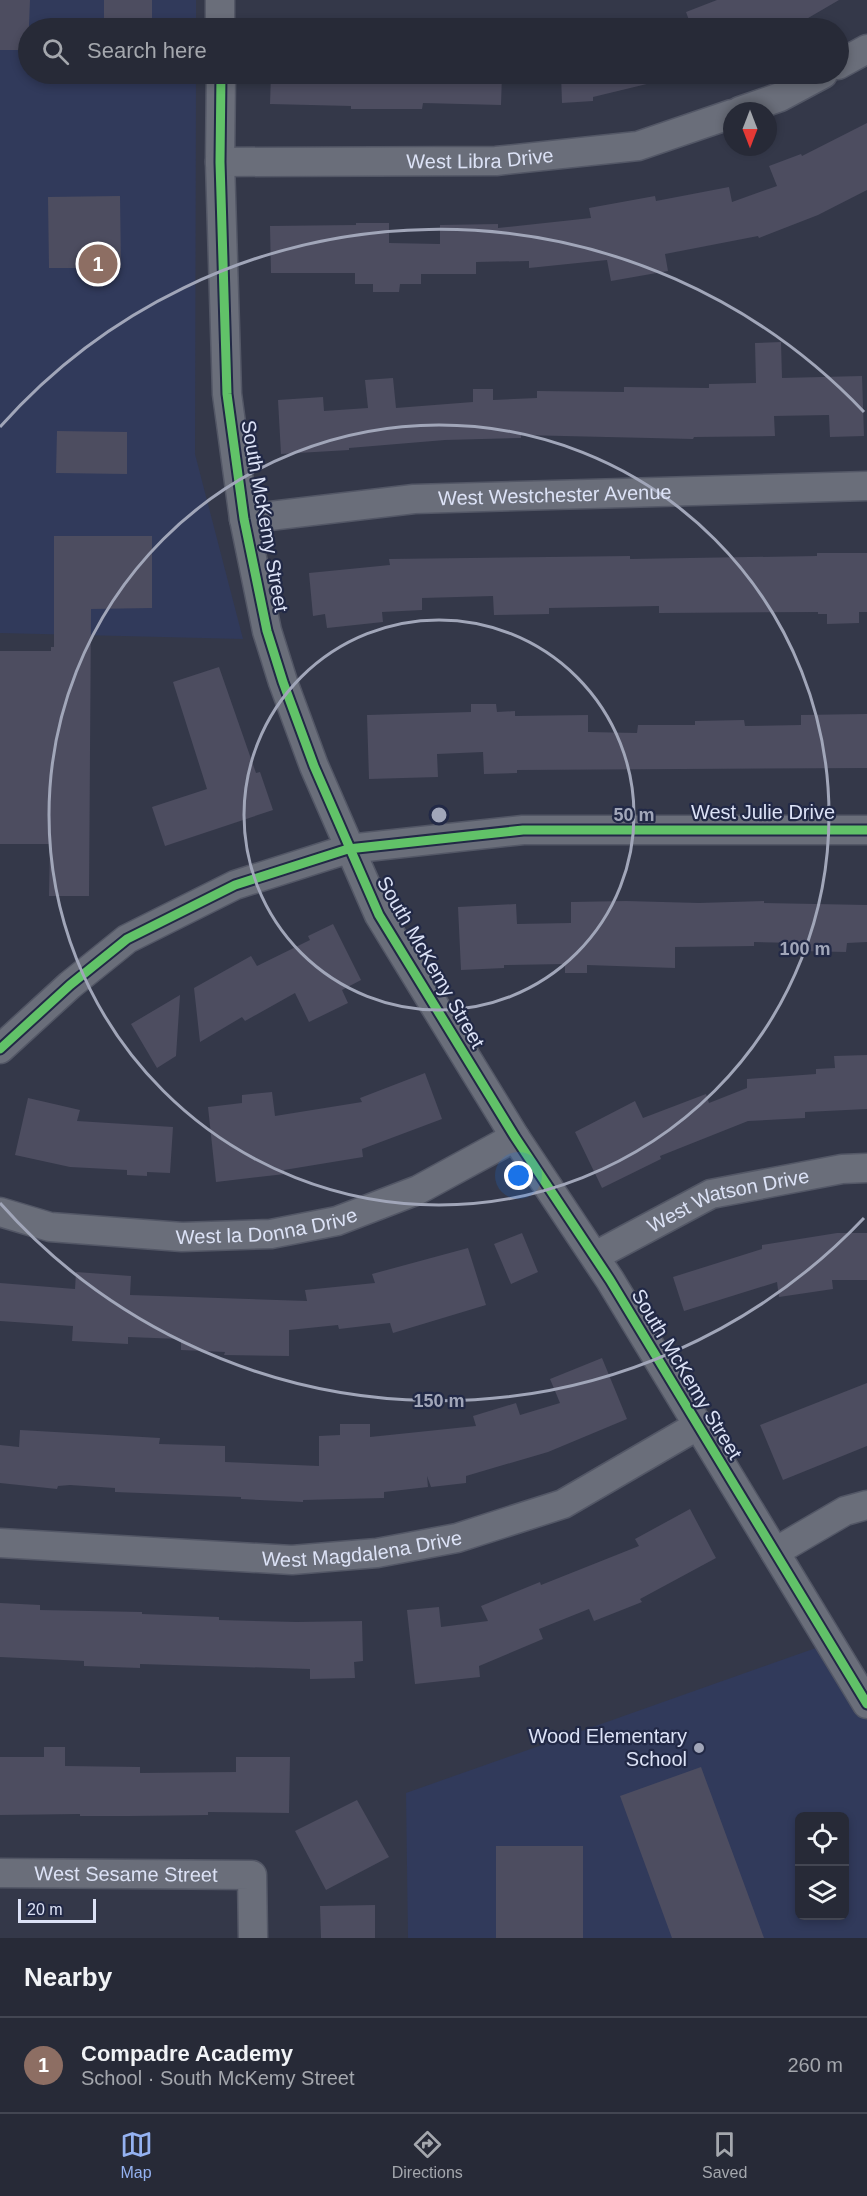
<!DOCTYPE html>
<html lang="en">
<head>
<meta charset="utf-8">
<style>
  :root { --surface:#272a37; --page:#333642; --text:#f1f3f6; --muted:#a4a7ad; --line:#434652; --accent:#95b2f1 }
  body { margin:0; font-family:Arial,sans-serif; background:var(--page); color:var(--text) }
  .controls { position:absolute; right:18px; bottom:18px; display:grid; overflow:hidden; border-radius:9px; box-shadow:0 3px 9px #0003 }
  .controls button { width:54px; height:54px; display:grid; place-items:center; padding:0; border:0; border-bottom:2px solid var(--line); background:var(--surface); color:var(--text); font:30px sans-serif }
  .compass { position:absolute; left:723px; top:102px; width:54px; height:54px; border-radius:50%; background:var(--surface); box-shadow:0 3px 9px #0003; rotate:180deg }
  .scale { position:absolute; left:18px; bottom:15px; width:78px; box-sizing:border-box; padding-left:6px; border:3px solid #dce2f6; border-top:0; font-size:16px; line-height:21px; white-space:nowrap; color:#dce2f6; -webkit-text-stroke:4px #222946; paint-order:stroke }
  .you { position:absolute; left:519px; top:1176px; width:21px; height:21px; margin:-15px; border:4px solid #fff; border-radius:50%; background:#1a73e8; box-shadow:0 0 0 9px #1a73e833 }
  .badge { display:grid; place-items:center; width:39px; height:39px; border-radius:50%; background:var(--accent); color:#fff; font-size:20px; font-weight:700 }
  .pin { position:absolute; translate:-50% -50%; border:3px solid #fff; box-shadow:0 2px 6px #0006 }
  .list { margin:0; padding:0; list-style:none }
  h2 { display:flex; justify-content:space-between; align-items:center; height:78px; margin:0; padding:0 24px; font-size:26px }
  h2 small { font-size:20px; font-weight:400; color:var(--muted) }
  .list li { display:grid; grid-template-columns:39px 1fr auto; gap:18px; align-items:center; box-sizing:border-box; height:96px; padding:0 24px; border-top:2px solid var(--line) }
  .list b { display:block; font-size:22px; white-space:nowrap }
  .list p { margin:0; font-size:20px; white-space:nowrap; color:var(--muted) }
  .list em { font-size:20px; font-style:normal; color:var(--muted) }
  .icon { flex:none; width:33px; height:33px; fill:none; stroke:currentColor; stroke-width:2; stroke-linecap:round; stroke-linejoin:round }
  .map { position:relative; flex:none; width:867px; height:1938px; overflow:hidden }
  .search { position:absolute; background:var(--surface); box-shadow:0 3px 9px #0003; left:18px; right:18px; top:18px; height:66px; display:flex; align-items:center; gap:15px; box-sizing:border-box; padding:0 21px; border-radius:33px; color:var(--muted); font-size:22px }
  .sheet { height:174px; background:var(--surface) }
  nav { display:flex; justify-content:space-around; align-items:center; box-sizing:border-box; height:84px; border-top:2px solid var(--line); background:var(--surface); font-size:16px; color:var(--muted) }
  nav a { display:grid; justify-items:center; gap:3px }
  nav .on { color:var(--accent) }
  .map>svg:first-child { display:block }
</style>
</head>
<body>
<div class="map">
<svg width="867" height="1938" viewBox="0 0 867 1938">
  <rect width="100%" height="100%" fill="#343849"/>
  <!-- built -->
  <path fill="#313a5b" fill-rule="evenodd" d="M0,0H196V28H28V74H196L195,454L243,639L0,633Z
    M830,1643L867,1704V1938H408L406,1793ZM800,1816H844V1916H800Z"/>
  <!-- building -->
  <path fill="#4d4d60" d="M0,0H30L28,50H0Z
    M104,0H152V28H104Z
    M717,0H839L791,28H692L686,12Z
    M271,74H502L501,105L423,103L422,109H351V106L270,104Z
    M561,74H654L655,82L593,97V101L562,103Z
    M867,123V190L818,215L759,238L758,236L665,254L668,271L611,281L607,260L529,268V261L476,262V274H421V284H400L399,292H373V284H355V273H271L270,226L356,225V223H389V243L440,244V225L498,224V228L591,218L589,208L655,196L656,201L729,187L732,202L777,186L769,166L801,154L802,156Z
    M120,196L121,268H49L48,197Z
    M781,342L782,378L862,376L864,436L830,437L829,415L774,416L775,436L694,437L693,439L521,435V438L445,440L349,448V450L281,454L278,400L323,397L324,411L368,408L365,380L393,378L396,408L473,402V389H493V400L537,398V391L624,392V387L709,388V384L756,383L755,343Z
    M57,431L127,432V474L56,473Z
    M54,536H152V608L91,609L89,896H49L50,844H0V651H51V647H54Z
    M817,553H867V612H859V623L827,624V614H818V612L659,613V606L549,608V614L494,615L493,596L422,598V610L382,612L383,622L327,628L325,614L313,616L309,573L390,565L389,559L630,556V559L817,556Z
    M219,667L256,773L260,772L273,810L165,846L152,807L207,789L173,682Z
    M471,704H496L497,712L515,711V716L588,715V732L637,733L638,725H695V721L744,720L745,726L801,725V715L867,714V768L517,770V773L484,774L483,752L437,754L438,777L369,779L367,715L471,712Z
    M626,901L699,903L764,901V903L867,905V942L847,943L846,952L798,951V943L754,942V946L675,947V968L587,965V973H565V964L504,965V968L461,970L458,907L516,904L517,924L571,923V902Z
    M333,924L361,980L342,990L348,1003L309,1022L295,993L245,1021L242,1017L200,1042L194,988L251,956L257,966L310,940L308,936Z
    M180,995L176,1056L157,1068L131,1024Z
    M867,1055V1109L805,1112V1118L748,1121L660,1156L661,1159L602,1188L575,1132L635,1101L643,1118L706,1094L709,1103L747,1088V1079L816,1074V1069L835,1068L834,1056Z
    M425,1073L442,1119L362,1149L363,1157L284,1170L285,1174L216,1182L208,1107L242,1103V1095L272,1092L275,1116L362,1102L360,1098Z
    M28,1098L80,1110L77,1121L173,1127L170,1173L147,1172V1176L127,1175V1170L70,1167L15,1155Z
    M522,1233L538,1272L511,1284L494,1244Z
    M837,1233H867V1280H832L833,1289L779,1297L777,1282L684,1311L673,1277L762,1249V1245Z
    M468,1248L486,1305L393,1333L390,1323L339,1329L338,1325L289,1330V1356L224,1355L225,1352L181,1350V1339L128,1337V1344L72,1341L73,1326L0,1321V1283L75,1289L76,1272L131,1276L130,1295L307,1301L305,1290L375,1283L372,1274Z
    M602,1358L627,1419L548,1452L466,1476V1483L431,1487L427,1476L428,1487L384,1492V1498L303,1500V1502L241,1499V1497L115,1492V1488L70,1485L58,1486L57,1489L0,1483V1445L19,1447L20,1430L160,1438L159,1444L225,1446V1462L319,1466V1436L340,1435V1424H370V1437L476,1426L473,1416L516,1403L520,1415L560,1403L550,1379Z
    M867,1383V1446L783,1480L760,1425Z
    M690,1509L716,1558L640,1599L642,1602L594,1621L589,1609L539,1629L543,1639L479,1666L480,1677L415,1684L407,1610L439,1607L441,1627L488,1621L481,1606L540,1582L541,1585L639,1546L635,1539Z
    M0,1603L40,1605V1610L142,1612V1614L219,1617V1620L297,1622L362,1621L363,1661L354,1662L355,1678L310,1679V1669L140,1664V1668L84,1666V1661L0,1657Z
    M44,1747H65V1766L140,1767V1773L236,1772V1757H290L289,1813L208,1812V1815L130,1816H80V1814L0,1815V1757H44Z
    M701,1767L764,1938H672L620,1796Z
    M357,1800L389,1857L326,1890L295,1831Z
    M496,1846H583V1938H496Z
    M375,1905V1938H321L320,1906Z"/>
  <g fill="none" stroke-linecap="round" stroke-linejoin="round">
    <defs>
      <g id="minor">
        <path d="M220,0V28"/>
        <path d="M838,65L867,49"/>
        <path d="M221,74L220,162L227,394L244,519L267,631L283,682L314,766L379,915L515,1137L610,1280L867,1704"/>
        <path d="M740,111L780,97L823,74"/>
        <path id="s1" d="M220,162L496,161L638,146L732,114"/>
        <path id="s2" d="M244,519L414,499L867,486"/>
        <path d="M0,1049L70,985L127,939L235,885L348,849L523,830H867"/>
        <path id="s3" d="M0,1212L50,1227L182,1237L271,1234L337,1221L418,1190L515,1137"/>
        <path id="s4" d="M595,1256L711,1194L842,1169L867,1168"/>
        <path id="s5" d="M0,1543L292,1560L377,1553L457,1538L563,1504L697,1426"/>
        <path d="M775,1552L845,1511L867,1505"/>
        <path id="s6" d="M0,1873L252,1875L253,1938"/>
      </g>
    </defs>
    <!-- minor casing -->
    <use href="#minor" stroke="#535766" stroke-width="31"/>
    <!-- minor -->
    <use href="#minor" stroke="#6a6e7a" stroke-width="28"/>
    <defs>
      <path id="cycleway" d="M221,74L220,162L227,394L244,519L267,631L283,682L314,766L379,915L515,1137L610,1280L867,1704
        M0,1049L70,985L127,939L235,885L348,849L523,830H867"/>
    </defs>
    <!-- cycleway casing -->
    <use href="#cycleway" stroke="#222946" stroke-width="13"/>
    <!-- cycleway -->
    <use href="#cycleway" stroke="#61c268" stroke-width="9"/>
  </g>
  <!-- distance rings -->
  <g fill="none" stroke="#a1a6b9" stroke-width="3">
    <circle cx="439" cy="815" r="195"/>
    <circle cx="439" cy="815" r="390"/>
    <path d="M864 1218A586 586 0 0 1 0 1203M0 427A586 586 0 0 1 864 412"/>
  </g>
  <!-- markers -->
  <circle fill="#a1a6b9" stroke="#222946" stroke-width="2" cx="699" cy="1748" r="6"/>
  <g text-anchor="middle" dominant-baseline="central" stroke-width="4.5" stroke-linejoin="round" paint-order="stroke">
    <!-- street labels -->
    <g font-size="20" fill="#dce2f6" stroke="#222946">
      <text stroke="none"><textPath href="#s1" startOffset="260">West Libra Drive</textPath></text>
      <text stroke="none"><textPath href="#s2" startOffset="312">West Westchester Avenue</textPath></text>
      <text transform="translate(265 516) rotate(80)">South McKemy Street</text>
      <text x="763" y="812">West Julie Drive</text>
      <text transform="translate(431 962) rotate(60)">South McKemy Street</text>
      <text stroke="none"><textPath href="#s4" startOffset="146">West Watson Drive</textPath></text>
      <text stroke="none"><textPath href="#s3" startOffset="270">West la Donna Drive</textPath></text>
      <text transform="translate(687 1374) rotate(59)">South McKemy Street</text>
      <text stroke="none"><textPath href="#s5" startOffset="363">West Magdalena Drive</textPath></text>
      <text stroke="none"><textPath href="#s6" startOffset="126">West Sesame Street</textPath></text>
    </g>
    <!-- poi labels -->
    <g font-size="20" fill="#dce2f6" stroke="#222946" text-anchor="end">
      <text x="687" y="1736">Wood Elementary<tspan x="687" dy="23">School</tspan></text>
    </g>
  </g>
  <circle cx="439" cy="815" r="9" fill="#a1a6b9" stroke="#222946" stroke-width="3"/>
  <g font-size="18" text-anchor="middle" font-weight="bold" fill="#a1a6b9" stroke="#222946" stroke-width="4.5" stroke-linejoin="round" paint-order="stroke">
    <text x="634" y="821">50 m</text>
    <text x="805" y="955">100 m</text>
    <text x="439" y="1407">150 m</text>
  </g>
</svg>
<div class="controls">
<button><svg class="icon" aria-label="locate" viewBox="0 0 24 24"><circle cx="12" cy="12" r="6"/><path d="M12 2v4M12 18v4M2 12h4M18 12h4"/></svg></button>
<button><svg class="icon" aria-label="layers" viewBox="0 0 24 24"><path d="M12 4l9 5-9 5-9-5zM3 14l9 5 9-5"/></svg></button>
</div>
<svg class="compass" viewBox="-18 -18 36 36"><path d="M0-13l5 13h-10z" fill="#e53935"/><path d="M0 13l5-13h-10z" fill="#a4a7ad"/></svg>
<div class="scale">20 m</div>
<div class="you"></div>
<div class="pin badge" style="left:98px;top:264px;background:#8d6e63">1</div>
<div class="search"><svg class="icon" aria-label="search" viewBox="0 0 24 24"><circle cx="10" cy="10" r="6"/><path d="M15 15l6 6"/></svg>Search here</div>
</div>
<section class="sheet">
<h2>Nearby<small></small></h2>
<ul class="list">
<li><span class="badge" style="background:#8d6e63">1</span><div><b>Compadre Academy</b><p>School · South McKemy Street</p></div><em>260 m</em></li>
</ul>
</section>
<nav>
<a class="on"><svg class="icon" aria-label="map" viewBox="0 0 24 24"><path d="M3 6l6-2 6 2 6-2v14l-6 2-6-2-6 2zM9 4v14M15 6v14"/></svg>Map</a>
<a><svg class="icon" aria-label="directions" viewBox="0 0 24 24"><path d="M12 3l9 9-9 9-9-9zM9 14v-3h6M13 9l2 2-2 2"/></svg>Directions</a>
<a><svg class="icon" aria-label="saved" viewBox="0 0 24 24"><path d="M7 4h10v16l-5-4-5 4z"/></svg>Saved</a>
</nav>
</body>
</html>
